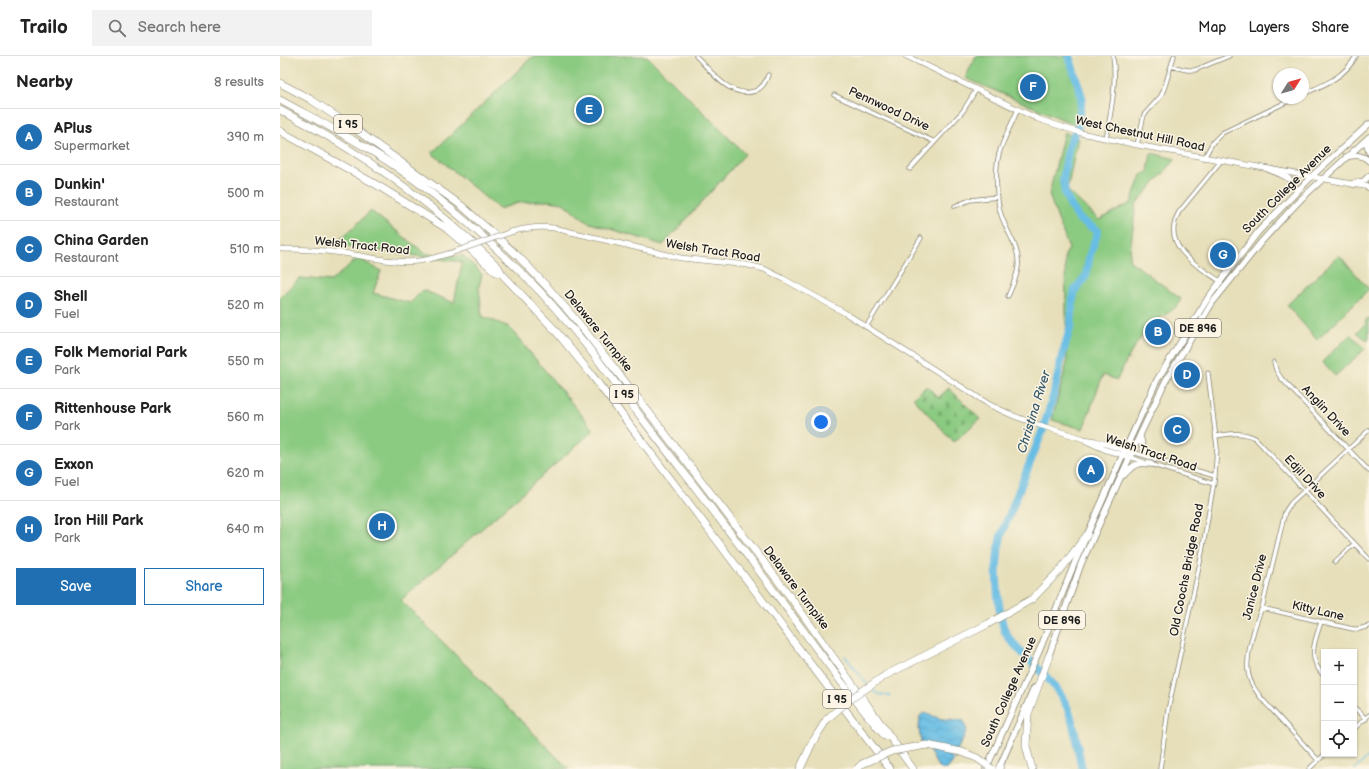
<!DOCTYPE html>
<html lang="en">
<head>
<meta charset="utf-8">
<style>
  :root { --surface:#fff; --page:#f2f2f2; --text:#222; --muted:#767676; --line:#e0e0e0; --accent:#1f6fb2 }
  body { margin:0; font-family:"Balsamiq Sans",sans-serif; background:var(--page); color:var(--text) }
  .controls { position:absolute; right:12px; bottom:12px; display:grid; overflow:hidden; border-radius:0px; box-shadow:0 1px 3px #0004 }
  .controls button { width:36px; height:36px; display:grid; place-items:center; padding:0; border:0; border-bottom:1px solid var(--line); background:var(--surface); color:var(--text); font:20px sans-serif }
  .compass { position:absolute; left:993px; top:12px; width:36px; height:36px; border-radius:50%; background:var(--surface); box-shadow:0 1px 3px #0004; rotate:53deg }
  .you { position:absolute; left:541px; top:366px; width:14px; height:14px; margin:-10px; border:3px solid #fff; border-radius:50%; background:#1a73e8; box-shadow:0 0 0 6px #1a73e833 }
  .badge { display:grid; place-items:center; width:26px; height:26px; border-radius:50%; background:var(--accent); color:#fff; font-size:13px; font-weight:700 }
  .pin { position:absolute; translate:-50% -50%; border:2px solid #fff; box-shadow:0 1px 4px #0006 }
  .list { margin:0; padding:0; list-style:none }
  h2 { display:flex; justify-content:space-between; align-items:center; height:52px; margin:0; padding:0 16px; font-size:17px }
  h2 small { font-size:13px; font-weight:400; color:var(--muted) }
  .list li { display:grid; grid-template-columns:26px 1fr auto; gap:12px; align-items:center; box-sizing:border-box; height:56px; padding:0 16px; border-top:1px solid var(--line) }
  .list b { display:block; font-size:15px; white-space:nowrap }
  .list p { margin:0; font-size:13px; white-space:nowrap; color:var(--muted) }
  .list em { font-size:13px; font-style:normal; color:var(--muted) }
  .actions { display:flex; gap:8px; padding:12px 16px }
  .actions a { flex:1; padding:9px 0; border:1px solid var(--accent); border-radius:0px; text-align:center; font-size:14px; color:var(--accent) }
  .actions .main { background:var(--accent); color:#fff }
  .icon { flex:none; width:22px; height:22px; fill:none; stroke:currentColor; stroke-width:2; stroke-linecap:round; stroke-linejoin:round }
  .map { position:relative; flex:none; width:1089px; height:713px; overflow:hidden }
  header { display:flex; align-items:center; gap:24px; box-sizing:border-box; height:56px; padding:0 20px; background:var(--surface); border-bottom:1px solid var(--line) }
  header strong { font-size:19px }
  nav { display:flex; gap:22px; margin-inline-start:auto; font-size:14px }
  .search { width:280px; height:36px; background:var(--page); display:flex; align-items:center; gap:10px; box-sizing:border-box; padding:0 14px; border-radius:0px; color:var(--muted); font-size:15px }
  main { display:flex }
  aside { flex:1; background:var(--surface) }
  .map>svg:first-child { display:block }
</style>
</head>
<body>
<header>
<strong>Trailo</strong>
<div class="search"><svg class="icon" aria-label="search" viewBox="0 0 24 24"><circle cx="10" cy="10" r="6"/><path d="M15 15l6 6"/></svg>Search here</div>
<nav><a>Map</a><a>Layers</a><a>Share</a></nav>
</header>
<main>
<aside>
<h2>Nearby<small>8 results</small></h2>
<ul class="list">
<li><span class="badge">A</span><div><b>APlus</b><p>Supermarket</p></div><em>390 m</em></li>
<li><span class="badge">B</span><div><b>Dunkin'</b><p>Restaurant</p></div><em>500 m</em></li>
<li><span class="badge">C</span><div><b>China Garden</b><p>Restaurant</p></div><em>510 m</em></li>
<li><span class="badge">D</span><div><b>Shell</b><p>Fuel</p></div><em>520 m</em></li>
<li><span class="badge">E</span><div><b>Folk Memorial Park</b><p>Park</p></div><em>550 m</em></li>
<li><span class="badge">F</span><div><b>Rittenhouse Park</b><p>Park</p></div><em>560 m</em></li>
<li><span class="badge">G</span><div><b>Exxon</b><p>Fuel</p></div><em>620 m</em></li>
<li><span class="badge">H</span><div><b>Iron Hill Park</b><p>Park</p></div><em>640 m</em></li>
</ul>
<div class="actions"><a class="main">Save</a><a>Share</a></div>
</aside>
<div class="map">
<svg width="1089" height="713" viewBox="0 0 1089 713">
  <defs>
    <pattern id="cemetery-stones" width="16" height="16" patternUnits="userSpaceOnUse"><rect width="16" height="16" fill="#8bca81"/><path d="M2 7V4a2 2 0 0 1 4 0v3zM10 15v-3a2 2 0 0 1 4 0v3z" fill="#77ad6f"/></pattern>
    <pattern id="water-waves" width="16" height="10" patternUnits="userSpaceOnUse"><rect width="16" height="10" fill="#67bde4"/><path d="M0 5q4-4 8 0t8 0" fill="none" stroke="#59a2c3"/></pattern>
  </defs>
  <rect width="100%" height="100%" fill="#fcf5e5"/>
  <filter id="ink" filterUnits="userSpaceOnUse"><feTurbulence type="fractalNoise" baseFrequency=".025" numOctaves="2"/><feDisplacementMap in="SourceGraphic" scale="8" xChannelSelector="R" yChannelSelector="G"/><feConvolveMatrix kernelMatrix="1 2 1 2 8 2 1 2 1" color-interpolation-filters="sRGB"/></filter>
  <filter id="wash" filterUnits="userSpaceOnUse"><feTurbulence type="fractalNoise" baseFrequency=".012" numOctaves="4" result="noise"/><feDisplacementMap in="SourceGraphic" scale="16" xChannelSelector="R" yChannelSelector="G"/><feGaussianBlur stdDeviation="0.9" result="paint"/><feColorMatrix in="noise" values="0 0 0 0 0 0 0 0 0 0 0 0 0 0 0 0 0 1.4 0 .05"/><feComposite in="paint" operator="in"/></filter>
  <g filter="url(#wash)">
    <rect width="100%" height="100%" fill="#e6dfba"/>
    <!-- cemetery -->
    <path fill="url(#cemetery-stones)" stroke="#54734e" d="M647,330L658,342L669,332L700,363L674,386L633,342Z"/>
    <!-- park -->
    <path fill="#8bca81" stroke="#54734e" d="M253,0H367L465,98L383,189L307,166L283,147L269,145H257L238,147L219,153L152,97Z
      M696,0H789L802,41L798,70L685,22Z
      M784,76L798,83L787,134L819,164L851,147L861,119L868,116L871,97L896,103L856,148L849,204L901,243C895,256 883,258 874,267C857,283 847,303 837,324L823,319L803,373L772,364L787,306L785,199L789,193L769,139Z
      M91,155L146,198L184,200L202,218L199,231L202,260L229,271L314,374L121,544L289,713H0V241L20,222L51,225L78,202L101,215L93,237L130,247L143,234L174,247L182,206L54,189Z
      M1059,199L1089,233L1037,284L1007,249Z
      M1089,261V283L1087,285L1077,276L1086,267L1085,265Z
      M1071,278L1085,293L1055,320L1042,306Z"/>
    <!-- water -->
    <path fill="url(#water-waves)" stroke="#426c80" d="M644,657L662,663L683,664L687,675L679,690L672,707L667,713H661L657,709L648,693L641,686L639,673L640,660Z"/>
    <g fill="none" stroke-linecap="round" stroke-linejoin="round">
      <!-- stream -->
      <path stroke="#67bde4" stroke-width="1.5" d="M565,600L587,628
        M591,632L598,638L610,640
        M1075,713L1089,700"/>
      <!-- river -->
      <path stroke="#67bde4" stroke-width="8" d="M789,0L802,41L798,70L789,89L783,123L785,137L790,149L799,163L818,175L810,198L806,220L795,234L793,243L791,269L782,300L774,337L764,371L721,480C720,486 718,492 718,498C715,515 718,567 728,581C746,604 771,620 784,645C795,664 797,692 802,713"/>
    </g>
  </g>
  <g filter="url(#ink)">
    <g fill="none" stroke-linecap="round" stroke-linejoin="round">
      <defs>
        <path id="street" d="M416,0C431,15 450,43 475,35C482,32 486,26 488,19
          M891,10L907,14H915L949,0
          M1023,38C1044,29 1065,21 1076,0
          M554,39L655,86
          M826,83C831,55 837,28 833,0
          M857,89L864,59L881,40L885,30L894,0
          M924,102L933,86L942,77L1015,42
          M630,113L683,55L696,34
          M675,150L690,144L718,141
          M940,225C916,209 880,190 899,156L941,105
          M728,240C732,231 737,221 738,211C741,190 722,171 719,151C716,136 715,113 719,98C723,83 732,68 738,53
          M586,271L641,182
          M994,306L996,314L1001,322L1089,415
          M936,380C950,378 962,375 975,382L1089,503
          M852,396L935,420
          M850,401L864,406
          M870,408L934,428
          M1055,506L1074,488
          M982,552L1073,573H1079L1089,570
          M1041,566C1034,587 1027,602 1044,620
          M1074,651L1086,663
          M1074,673L1089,659
          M1038,704L982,643C976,635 969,626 968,615C966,599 975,567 982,552L1005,456L1011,447L1089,374
          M880,713L888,654L921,502L935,420L937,391L928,317
          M1029,713L1045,698"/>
        <path id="secondary" d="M626,0L758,63L801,77L857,89L1089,131
          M231,176C245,172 259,170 274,172L401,202L468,209L484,213L502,222L565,257L710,349L734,360L759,369L804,383L816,385L852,396
          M0,193C21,193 41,194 62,197C87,200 113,208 138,205C149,204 160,200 171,197
          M806,385L826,394L850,401"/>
        <path id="primary" d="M1089,82L1087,88L1089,96
          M1066,101C1075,99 1082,98 1089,105
          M988,113C1002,119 1012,120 1017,136
          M1073,128L1084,125L1089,120
          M1088,131L1089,130
          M860,380L863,392L875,403
          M844,419C854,408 857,406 871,408
          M768,602L801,508L852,396L885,326L932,247L982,185L1004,161L1021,143L1089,81
          M720,710L754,632
          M706,713L760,593L795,506L845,394L877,324L928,242L978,176L1032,120L1089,68"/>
        <path id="highway" d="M0,27L30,43L75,73L182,150L239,201L271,235L301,270L360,345L509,539L633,713
          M0,44C40,66 82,87 119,113C163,143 207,183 245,220C289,264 327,315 364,365C407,421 451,477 494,535C530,583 565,634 605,680
          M0,54C80,95 154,147 218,211L222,218L274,273L311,318L610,713
          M0,75L97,129L166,172L216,216L222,218
          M606,619L708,568L752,543L781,513L807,479
          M520,713L532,687L547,663
          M719,713L720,710
          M752,713L746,690L748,658L769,600"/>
      </defs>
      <!-- street casing -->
      <use href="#street" stroke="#817e6b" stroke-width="5"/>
      <!-- secondary casing -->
      <use href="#secondary" stroke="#817e6b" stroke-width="6"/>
      <!-- primary casing -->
      <use href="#primary" stroke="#817e6b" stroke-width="7"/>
      <!-- highway casing -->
      <use href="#highway" stroke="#817e6b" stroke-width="8"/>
      <!-- street -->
      <use href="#street" stroke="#fff" stroke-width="3.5"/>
      <!-- secondary -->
      <use href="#secondary" stroke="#fff" stroke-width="5"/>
      <!-- primary -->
      <use href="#primary" stroke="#fff" stroke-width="5.5"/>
      <!-- highway -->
      <use href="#highway" stroke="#fff" stroke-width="7"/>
      <defs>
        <path id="secondary-bridge" d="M171,197L231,176"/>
        <path id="highway-bridge" d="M547,663L569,644L606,619
          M577,713L582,708L612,695L647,689L682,696L697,702L712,713"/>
      </defs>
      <!-- secondary-bridge casing -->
      <use href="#secondary-bridge" stroke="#817e6b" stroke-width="6" stroke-linecap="butt"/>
      <!-- highway-bridge casing -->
      <use href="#highway-bridge" stroke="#817e6b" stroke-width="8" stroke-linecap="butt"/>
      <!-- secondary-bridge -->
      <use href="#secondary-bridge" stroke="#fff" stroke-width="5"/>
      <!-- highway-bridge -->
      <use href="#highway-bridge" stroke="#fff" stroke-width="7"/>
    </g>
  </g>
  <g text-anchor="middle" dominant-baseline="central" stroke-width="3" stroke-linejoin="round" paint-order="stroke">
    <!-- shield labels -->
    <g fill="#fcf5e5" stroke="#5f5d58" stroke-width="1">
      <rect x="54" y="59" width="28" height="18" rx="3"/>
      <rect x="895" y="263" width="46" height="18" rx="3"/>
      <rect x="330" y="329" width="28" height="18" rx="3"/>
      <rect x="759" y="555" width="46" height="18" rx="3"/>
      <rect x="543" y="634" width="28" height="18" rx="3"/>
    </g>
    <g font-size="11" font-weight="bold" fill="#1c1c1c">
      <text x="68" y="68">I 95</text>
      <text x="918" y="272">DE 896</text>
      <text x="344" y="338">I 95</text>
      <text x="782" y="564">DE 896</text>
      <text x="557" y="643">I 95</text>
    </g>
    <!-- street labels -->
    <g font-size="12" fill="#1c1c1c" stroke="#fcf5e5">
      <text transform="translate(609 53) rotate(25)">Pennwood Drive</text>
      <text transform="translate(860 78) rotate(12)">West Chestnut Hill Road</text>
      <text transform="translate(1007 133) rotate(-45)">South College Avenue</text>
      <text transform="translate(82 190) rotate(6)">Welsh Tract Road</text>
      <text transform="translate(433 195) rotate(9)">Welsh Tract Road</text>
      <text transform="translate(318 275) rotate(51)">Delaware Turnpike</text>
      <text transform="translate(1046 355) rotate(47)">Anglin Drive</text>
      <text transform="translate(871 397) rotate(18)">Welsh Tract Road</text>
      <text transform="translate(1025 421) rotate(47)">Edjil Drive</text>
      <text transform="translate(907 514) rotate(-79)">Old Coochs Bridge Road</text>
      <text transform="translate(975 531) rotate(-76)">Janice Drive</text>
      <text transform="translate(516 532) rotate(53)">Delaware Turnpike</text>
      <text transform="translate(1038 555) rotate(13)">Kitty Lane</text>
      <text transform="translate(729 636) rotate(-66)">South College Avenue</text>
    </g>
    <!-- water labels -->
    <g font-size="13" font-style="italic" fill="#3a5c6c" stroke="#fcf5e5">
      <text transform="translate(754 356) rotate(-73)">Christina River</text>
    </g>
  </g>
</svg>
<div class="controls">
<button>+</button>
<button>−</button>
<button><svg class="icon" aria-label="locate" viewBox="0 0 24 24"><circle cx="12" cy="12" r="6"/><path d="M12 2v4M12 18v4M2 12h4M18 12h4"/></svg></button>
</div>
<svg class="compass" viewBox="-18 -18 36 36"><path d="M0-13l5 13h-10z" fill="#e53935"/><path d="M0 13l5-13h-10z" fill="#767676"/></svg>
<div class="you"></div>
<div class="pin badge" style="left:811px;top:414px">A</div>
<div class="pin badge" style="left:878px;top:276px">B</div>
<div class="pin badge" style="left:897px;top:374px">C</div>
<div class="pin badge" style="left:907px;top:319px">D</div>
<div class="pin badge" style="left:309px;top:54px">E</div>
<div class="pin badge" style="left:753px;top:31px">F</div>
<div class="pin badge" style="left:943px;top:199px">G</div>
<div class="pin badge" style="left:102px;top:470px">H</div>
</div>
</main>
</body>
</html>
